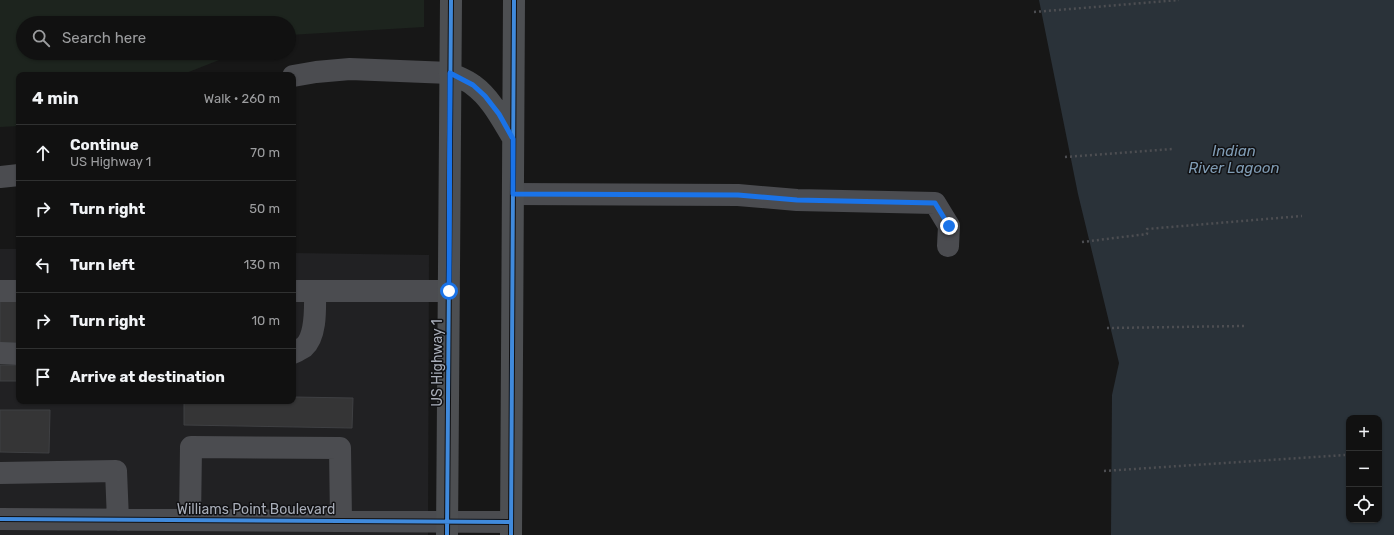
<!DOCTYPE html>
<html lang="en">
<head>
<meta charset="utf-8">
<style>
  :root { --surface:#111; --page:#1e1f1f; --text:#f1f3f6; --muted:#9c9d9f; --line:#303131 }
  body { margin:0; font-family:Rubik,sans-serif; background:var(--page); color:var(--text) }
  .controls { position:absolute; right:12px; bottom:12px; display:grid; overflow:hidden; border-radius:8px; box-shadow:0 1px 3px #0004 }
  .controls button { width:36px; height:36px; display:grid; place-items:center; padding:0; border:0; border-bottom:1px solid var(--line); background:var(--surface); color:var(--text); font:20px sans-serif }
  .stop { position:absolute; width:12px; height:12px; margin:-9px; border:3px solid #1a73e8; border-radius:50%; background:#fff }
  .stop.end { background:#1a73e8; border-color:#fff; box-shadow:0 1px 4px #0008 }
  .list { margin:0; padding:0; list-style:none }
  h2 { display:flex; justify-content:space-between; align-items:center; height:52px; margin:0; padding:0 16px; font-size:17px }
  h2 small { font-size:13px; font-weight:400; color:var(--muted) }
  .list li { display:grid; grid-template-columns:26px 1fr auto; gap:12px; align-items:center; box-sizing:border-box; height:56px; padding:0 16px; border-top:1px solid var(--line) }
  .list b { display:block; font-size:15px; white-space:nowrap }
  .list p { margin:0; font-size:13px; white-space:nowrap; color:var(--muted) }
  .list em { font-size:13px; font-style:normal; color:var(--muted) }
  .icon { flex:none; width:22px; height:22px; fill:none; stroke:currentColor; stroke-width:2; stroke-linecap:round; stroke-linejoin:round }
  .map { position:relative; flex:none; width:1394px; height:535px; overflow:hidden }
  .search { position:absolute; background:var(--surface); box-shadow:0 1px 3px #0004; left:16px; top:16px; width:280px; height:44px; display:flex; align-items:center; gap:10px; box-sizing:border-box; padding:0 14px; border-radius:22px; color:var(--muted); font-size:15px }
  .panel { position:absolute; background:var(--surface); box-shadow:0 1px 3px #0004; left:16px; top:72px; width:280px; height:332px; border-radius:8px }
  .map>svg:first-child { display:block }
</style>
</head>
<body>
<div class="map">
<svg width="1394" height="535" viewBox="0 0 1394 535">
  <rect width="100%" height="100%" fill="#171717"/>
  <!-- built -->
  <path fill="#212123" d="M0,249H19V401H293V253L429,255L428,535H0Z"/>
  <!-- green -->
  <path fill="#1d241e" d="M0,0H424V27L289,35V23H23V53H237L181,75H19V126L0,127Z"/>
  <!-- water -->
  <path fill="#2a3239" fill-rule="evenodd" d="M1039,0H1394V535H1111L1112,395L1119,363L1078,194ZM1349,418H1379V520H1349Z"/>
  <!-- building -->
  <path fill="#353536" stroke="#3f4043" d="M0,301H19V343H0Z
    M0,365H19V381H0Z
    M293,397L353,398L352,428L184,425V401H293Z
    M0,410H50L49,453L0,452Z"/>
  <g fill="none" stroke-linecap="round" stroke-linejoin="round">
    <!-- path -->
    <path stroke="#4d4e52" stroke-width="2.5" stroke-dasharray="2 3" stroke-linecap="butt" d="M1034,12L1179,0
      M1065,157L1173,149
      M1082,242L1147,234V229L1302,216
      M1107,328L1245,326
      M1104,471L1345,455"/>
    <!-- minor -->
    <path stroke="#4b4c50" stroke-width="22" d="M293,76L316,72L350,69L450,73
      M0,177L19,175
      M513,194L738,195L797,200L935,203L949,226L948,246
      M0,291H19
      M293,291H449
      M0,353L19,354
      M293,353C297,351 301,349 304,347C317,336 315,306 315,291
      M0,473L116,471L118,520
      M0,519L511,522
      M190,520L191,447L340,448L341,521"/>
    <!-- major -->
    <path stroke="#4d4f52" stroke-width="22" d="M450,73C458,77 467,80 473,85C491,98 502,120 513,138
      M447,535L451,0
      M511,535L514,0"/>
    <defs>
      <path id="cycleway" d="M0,519L511,522
        M447,535L451,0
        M511,535L514,0"/>
    </defs>
    <!-- cycleway casing -->
    <use href="#cycleway" stroke="#111113" stroke-width="6"/>
    <!-- cycleway -->
    <use href="#cycleway" stroke="#408adc" stroke-width="4"/>
  </g>
  <g fill="none" stroke-linecap="round" stroke-linejoin="round">
    <!-- route -->
    <path stroke="#1a73e8" stroke-width="5" d="M449,291L450,73L473,85L485,96L499,114L513,139V194L738,195L797,200L935,203L949,226"/>
  </g>
  <g text-anchor="middle" dominant-baseline="central" stroke-width="3" stroke-linejoin="round" paint-order="stroke">
    <!-- street labels -->
    <g font-size="14" fill="#a8adb8" stroke="#111113">
      <text transform="translate(437 363) rotate(-90)">US Highway 1</text>
      <text x="256" y="509">Williams Point Boulevard</text>
    </g>
    <!-- water labels -->
    <g font-size="15" font-style="italic" fill="#7f9bb3" stroke="#111113">
      <text x="1234" y="151">Indian<tspan x="1234" dy="17">River Lagoon</tspan></text>
    </g>
  </g>
</svg>
<div class="controls">
<button>+</button>
<button>−</button>
<button><svg class="icon" aria-label="locate" viewBox="0 0 24 24"><circle cx="12" cy="12" r="6"/><path d="M12 2v4M12 18v4M2 12h4M18 12h4"/></svg></button>
</div>
<div class="stop" style="left:449px;top:291px"></div>
<div class="stop end" style="left:949px;top:226px"></div>
<div class="search"><svg class="icon" aria-label="search" viewBox="0 0 24 24"><circle cx="10" cy="10" r="6"/><path d="M15 15l6 6"/></svg>Search here</div>
<section class="panel">
<h2>4 min<small>Walk · 260 m</small></h2>
<ul class="list">
<li><svg class="icon" aria-label="ahead" viewBox="0 0 24 24"><path d="M12 20V5M6 11l6-6 6 6"/></svg><div><b>Continue</b><p>US Highway 1</p></div><em>70 m</em></li>
<li><svg class="icon" aria-label="right" viewBox="0 0 24 24"><path d="M7 20v-9h11M14 6l5 5-5 5"/></svg><div><b>Turn right</b></div><em>50 m</em></li>
<li><svg class="icon" aria-label="left" viewBox="0 0 24 24"><path d="M17 20v-9H6M10 6l-5 5 5 5"/></svg><div><b>Turn left</b></div><em>130 m</em></li>
<li><svg class="icon" aria-label="right" viewBox="0 0 24 24"><path d="M7 20v-9h11M14 6l5 5-5 5"/></svg><div><b>Turn right</b></div><em>10 m</em></li>
<li><svg class="icon" aria-label="arrive" viewBox="0 0 24 24"><path d="M6 21V4h12l-3 4 3 4H6"/></svg><div><b>Arrive at destination</b></div></li>
</ul>
</section>
</div>
</body>
</html>
